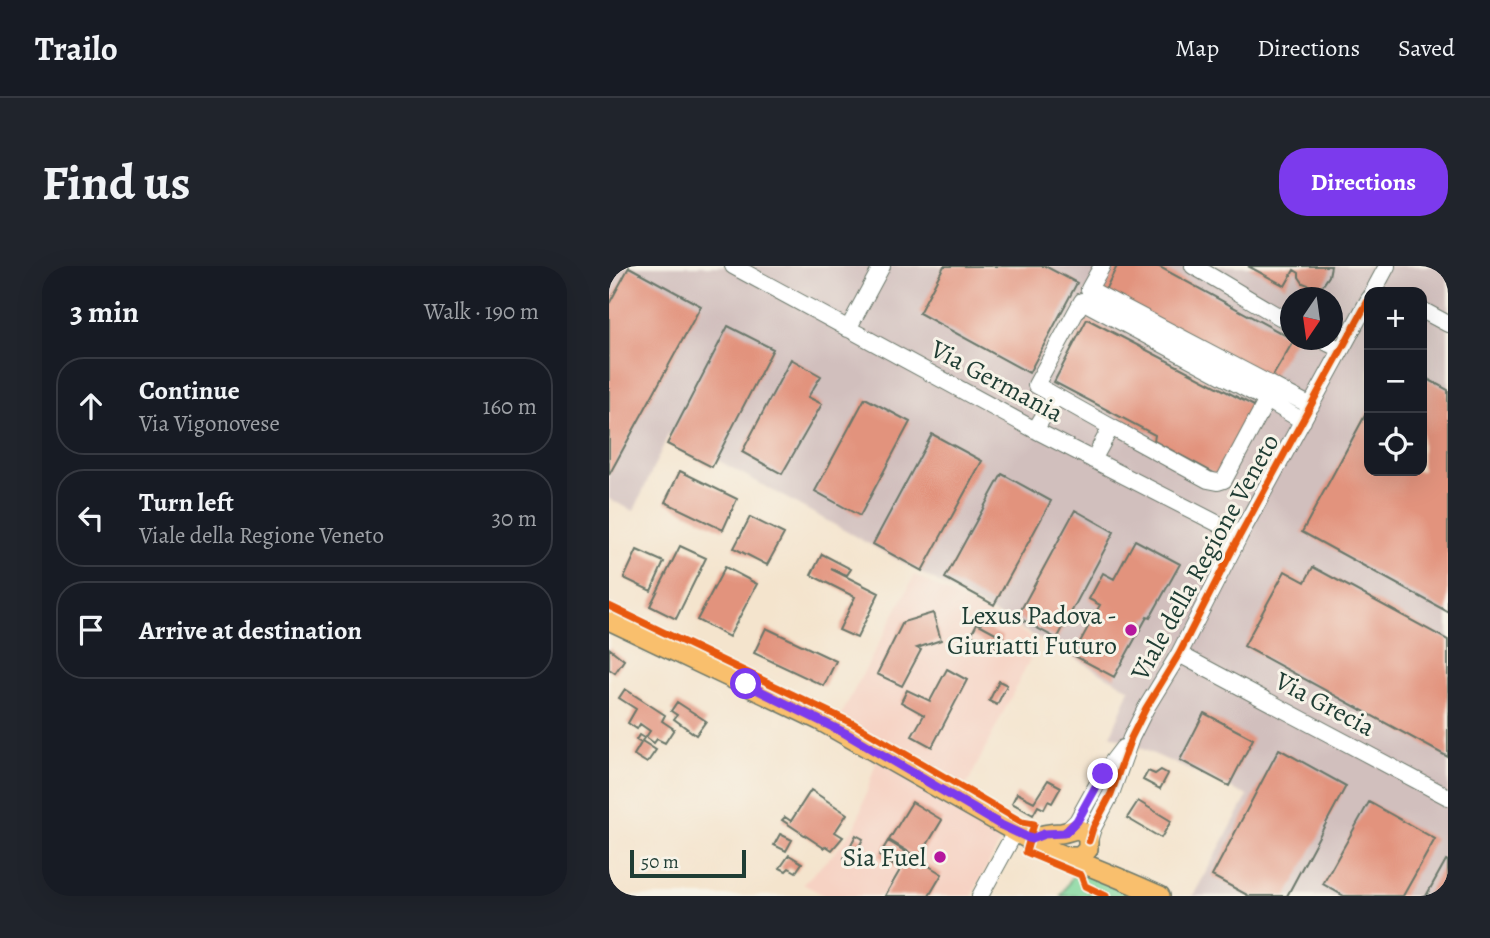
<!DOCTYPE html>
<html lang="en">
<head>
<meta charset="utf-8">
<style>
  :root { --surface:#171b24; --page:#20242c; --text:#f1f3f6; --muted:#9ea1a6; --line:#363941; --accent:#7c3aed }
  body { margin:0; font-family:Alegreya,serif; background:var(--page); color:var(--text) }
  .controls { position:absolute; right:21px; top:21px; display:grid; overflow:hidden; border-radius:14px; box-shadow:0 7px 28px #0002 }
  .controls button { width:63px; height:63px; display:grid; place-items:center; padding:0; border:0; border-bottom:2px solid var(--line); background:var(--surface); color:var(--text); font:35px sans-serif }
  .compass { position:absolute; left:671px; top:21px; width:63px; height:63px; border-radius:50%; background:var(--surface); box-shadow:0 7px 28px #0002; rotate:193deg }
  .scale { position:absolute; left:21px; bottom:18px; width:116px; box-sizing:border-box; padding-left:7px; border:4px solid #1f3d34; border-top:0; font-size:19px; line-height:24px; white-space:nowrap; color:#1f3d34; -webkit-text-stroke:5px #f7f3e8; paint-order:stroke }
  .stop { position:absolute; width:21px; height:21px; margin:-16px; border:5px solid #7c3aed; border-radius:50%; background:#fff }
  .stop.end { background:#7c3aed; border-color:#fff; box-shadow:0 2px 7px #0008 }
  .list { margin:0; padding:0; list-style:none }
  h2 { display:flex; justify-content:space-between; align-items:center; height:91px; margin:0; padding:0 28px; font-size:30px }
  h2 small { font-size:23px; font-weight:400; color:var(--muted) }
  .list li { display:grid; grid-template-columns:46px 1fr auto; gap:21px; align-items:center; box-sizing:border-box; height:98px; margin:0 14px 14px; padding:0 14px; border:2px solid var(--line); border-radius:28px }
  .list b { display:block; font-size:26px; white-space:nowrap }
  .list p { margin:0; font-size:23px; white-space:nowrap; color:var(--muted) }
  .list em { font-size:23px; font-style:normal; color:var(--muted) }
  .icon { flex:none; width:38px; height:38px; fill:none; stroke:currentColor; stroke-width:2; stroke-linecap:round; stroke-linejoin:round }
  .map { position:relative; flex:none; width:839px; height:630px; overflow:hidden; border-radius:28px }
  header { display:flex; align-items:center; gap:42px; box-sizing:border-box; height:98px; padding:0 35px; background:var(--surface); border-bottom:2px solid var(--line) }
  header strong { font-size:33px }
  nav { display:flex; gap:38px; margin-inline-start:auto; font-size:24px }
  .intro { display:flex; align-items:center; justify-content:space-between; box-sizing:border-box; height:168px; padding:0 42px }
  h1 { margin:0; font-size:49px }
  .button { padding:18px 32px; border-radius:28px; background:var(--accent); color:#fff; font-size:24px; font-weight:700 }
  main { display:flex; gap:42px; padding:0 42px }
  aside { flex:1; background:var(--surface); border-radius:28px; box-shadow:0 7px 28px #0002 }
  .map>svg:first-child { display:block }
</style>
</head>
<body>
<header>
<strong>Trailo</strong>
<nav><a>Map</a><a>Directions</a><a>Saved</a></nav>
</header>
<div class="intro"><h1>Find us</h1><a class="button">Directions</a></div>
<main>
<aside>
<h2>3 min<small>Walk · 190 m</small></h2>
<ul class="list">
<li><svg class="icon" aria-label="ahead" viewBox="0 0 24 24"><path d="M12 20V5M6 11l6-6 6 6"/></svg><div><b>Continue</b><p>Via Vigonovese</p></div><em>160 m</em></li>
<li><svg class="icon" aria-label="left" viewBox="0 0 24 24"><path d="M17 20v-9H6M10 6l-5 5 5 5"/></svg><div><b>Turn left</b><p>Viale della Regione Veneto</p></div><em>30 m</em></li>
<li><svg class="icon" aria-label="arrive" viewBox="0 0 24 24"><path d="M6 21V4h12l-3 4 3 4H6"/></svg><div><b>Arrive at destination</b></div></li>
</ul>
</aside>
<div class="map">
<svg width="839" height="630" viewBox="0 0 839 630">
  <defs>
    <pattern id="park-crowns" width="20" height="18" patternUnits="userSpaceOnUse" patternTransform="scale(1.75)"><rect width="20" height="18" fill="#7dd59a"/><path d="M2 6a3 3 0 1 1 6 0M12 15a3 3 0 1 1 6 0" fill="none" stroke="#66ae7e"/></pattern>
  </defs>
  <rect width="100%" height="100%" fill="#f7f3e8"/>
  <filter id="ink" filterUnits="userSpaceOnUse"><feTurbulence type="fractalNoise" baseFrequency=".0143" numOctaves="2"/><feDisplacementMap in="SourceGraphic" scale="14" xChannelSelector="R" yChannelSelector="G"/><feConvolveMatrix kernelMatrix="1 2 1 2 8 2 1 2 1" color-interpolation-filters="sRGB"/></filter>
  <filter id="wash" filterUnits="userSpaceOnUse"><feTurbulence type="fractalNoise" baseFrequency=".00686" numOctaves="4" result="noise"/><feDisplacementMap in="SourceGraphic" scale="28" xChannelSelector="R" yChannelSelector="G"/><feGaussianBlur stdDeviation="1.57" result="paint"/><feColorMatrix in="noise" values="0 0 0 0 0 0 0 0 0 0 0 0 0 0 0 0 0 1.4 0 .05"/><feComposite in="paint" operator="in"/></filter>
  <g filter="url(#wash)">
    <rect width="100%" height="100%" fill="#f4e4cd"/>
    <!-- built -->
    <path fill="#f6d2c3" d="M306,309L430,375L354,527L402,555L363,630H216L194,618L224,588L247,560L267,496L221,470Z"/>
    <!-- industrial -->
    <path fill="#d1bfbd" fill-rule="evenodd" d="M0,0H839V630H584L639,530L502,469L521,423L60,167L25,245L0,233ZM760,26H813V205H760ZM682,32H724V74H682Z"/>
    <!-- park -->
    <path fill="url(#park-crowns)" stroke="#4e8967" stroke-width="2" d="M470,599L531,630H452Z"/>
    <g id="blocks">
      <!-- building -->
      <path fill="#e2937d" d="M335,0H436L468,17L420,107L310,47Z
        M508,0H549L685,74L661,115L494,28Z
        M639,0H722L720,10L714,19L704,21L694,17L690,11V7L685,4L676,20Z
        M20,1L92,40L0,209V38Z
        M478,53L649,142L612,211L545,175L546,169L445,116Z
        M119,60L164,83L103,201L58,178Z
        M182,93L212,110L199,131L213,138L173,208L133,186Z
        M813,110L839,124V346L693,266L760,142V205H813Z
        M256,132L301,156L251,250L206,225Z
        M323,168L373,195L313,305L264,278Z
        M71,205L128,233L114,264L56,236Z
        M393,208L442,235L385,339L336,312Z
        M466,244L505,266L448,373L408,351Z
        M141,251L175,268L158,299L125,282Z
        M526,274L571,298L541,352L538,351L505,411L464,389L491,339L480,333L494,307L505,313Z
        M71,280L97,292L67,353L41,340Z
        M28,284L55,296L42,325L15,312Z
        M213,288L242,303L238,309L222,303L270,327L248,372L230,364L246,331L202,309Z
        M116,301L148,318L120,371L88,354Z
        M704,301L839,374V491L635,380L676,305L696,316Z
        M324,347L332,374L308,382L312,384L293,420L268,408L294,356Z
        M368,357L394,371L388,383L362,369Z
        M157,362L227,395L215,420L145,387Z
        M0,382L15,394L6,407L0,403Z
        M338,403L358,414L323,481L303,470L315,449L292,436L298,424L321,435Z
        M390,415L398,419L388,439L380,435Z
        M16,423L56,449L53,455L65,463L56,477L48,473L45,477L37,471L41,465L31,458L28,463L19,457L27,443L10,432Z
        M68,436L97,455L87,469L65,453L68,449L62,445Z
        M595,447L644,473L620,520L571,494Z
        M30,469L35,472L33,475L47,484L38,497L25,489L32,477L27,474Z
        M670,483L737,520L678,630H640L603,610Z
        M552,504L559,508L551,523L534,514L539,505L546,508Z
        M439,514L452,521L443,537L439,535L435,543L429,540L424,549L403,537L408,527L425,536Z
        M202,524L238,548L226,566L234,571L223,584L217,580L215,582L173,554L176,551L182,555Z
        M529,535L562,555L552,572L518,552Z
        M303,536L333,554L310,592L280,574Z
        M760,536L826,573L794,630H735L714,618Z
        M171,568L183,574L177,585L165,579Z
        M247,569L254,573L242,596L235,592Z
        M279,575L333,608L320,630H276L291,604L270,590Z
        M180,589L193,597L187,606L180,602L177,605L171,602Z
        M837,594L839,595V630H817Z"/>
    </g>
  </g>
  <g filter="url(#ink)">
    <use href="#blocks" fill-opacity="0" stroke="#6a776a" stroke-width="2"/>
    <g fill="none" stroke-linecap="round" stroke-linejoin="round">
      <defs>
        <path id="minor" d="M124,0L426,164L631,269
          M493,0L480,23L702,140
          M584,0C617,18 648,39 682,57
          M764,26L778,0
          M813,44L839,58
          M239,63L273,0
          M713,74L732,84
          M658,134L694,155
          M426,164L447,130
          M484,194L502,161L599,214L609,216L615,214L658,134L473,35L427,119L502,161
          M570,388L839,531
          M459,564L468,555L494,508L514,482
          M480,575L484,562L502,528L522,472L537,442L570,388L631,269L760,33
          M371,630L406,566"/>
        <path id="major" d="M0,354L210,454L433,581C473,597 512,612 551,630
          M422,573C433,569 440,567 452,567C463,566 468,558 479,570V583L471,591H461"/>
      </defs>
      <!-- minor casing -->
      <use href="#minor" stroke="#6a776a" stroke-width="18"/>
      <!-- major casing -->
      <use href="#major" stroke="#6a776a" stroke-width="22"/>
      <!-- minor -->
      <use href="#minor" stroke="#fff" stroke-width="16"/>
      <!-- major -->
      <use href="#major" stroke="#f9bf6d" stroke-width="19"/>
      <defs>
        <path id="cycleway" d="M0,340L245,458L399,548L413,556L425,558L417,586L472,609L476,620L497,630
          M480,575L484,562L502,528L522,472L537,442L570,388L631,269L760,33"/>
      </defs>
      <!-- cycleway casing -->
      <use href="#cycleway" stroke="#f7f3e8" stroke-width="11"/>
      <!-- cycleway -->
      <use href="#cycleway" stroke="#e8590c" stroke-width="7"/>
    </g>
  </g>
  <g fill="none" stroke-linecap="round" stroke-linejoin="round" filter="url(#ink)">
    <!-- route -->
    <path stroke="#7c3aed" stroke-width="9" d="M137,418L236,467L392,559L422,573L435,568L455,567L459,564L468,555L494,508"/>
  </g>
  <!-- markers -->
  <g fill="#b5179e" stroke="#f7f3e8" stroke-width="2.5">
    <circle cx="522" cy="364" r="7"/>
    <circle cx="331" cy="591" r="7"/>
  </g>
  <g text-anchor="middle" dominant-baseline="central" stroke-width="6" stroke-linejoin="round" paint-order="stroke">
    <!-- street labels -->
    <g font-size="26" fill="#1f3d34" stroke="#f7f3e8">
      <text transform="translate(388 115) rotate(28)">Via Germania</text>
      <text transform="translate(596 291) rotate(-61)">Viale della Regione Veneto</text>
      <text transform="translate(716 438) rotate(28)">Via Grecia</text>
    </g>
    <!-- poi labels -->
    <g font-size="26" fill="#1f3d34" stroke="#f7f3e8" text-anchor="end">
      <text x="508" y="349">Lexus Padova -<tspan x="508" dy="30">Giuriatti Futuro</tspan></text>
      <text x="317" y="591">Sia Fuel</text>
    </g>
  </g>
</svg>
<div class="controls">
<button>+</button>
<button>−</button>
<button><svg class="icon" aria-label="locate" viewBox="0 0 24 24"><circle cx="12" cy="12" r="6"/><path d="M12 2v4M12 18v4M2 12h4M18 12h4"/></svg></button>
</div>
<svg class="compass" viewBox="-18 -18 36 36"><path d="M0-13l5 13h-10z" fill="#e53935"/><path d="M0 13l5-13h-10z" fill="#9ea1a6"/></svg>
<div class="scale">50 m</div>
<div class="stop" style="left:137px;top:418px"></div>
<div class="stop end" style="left:494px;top:508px"></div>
</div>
</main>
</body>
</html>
